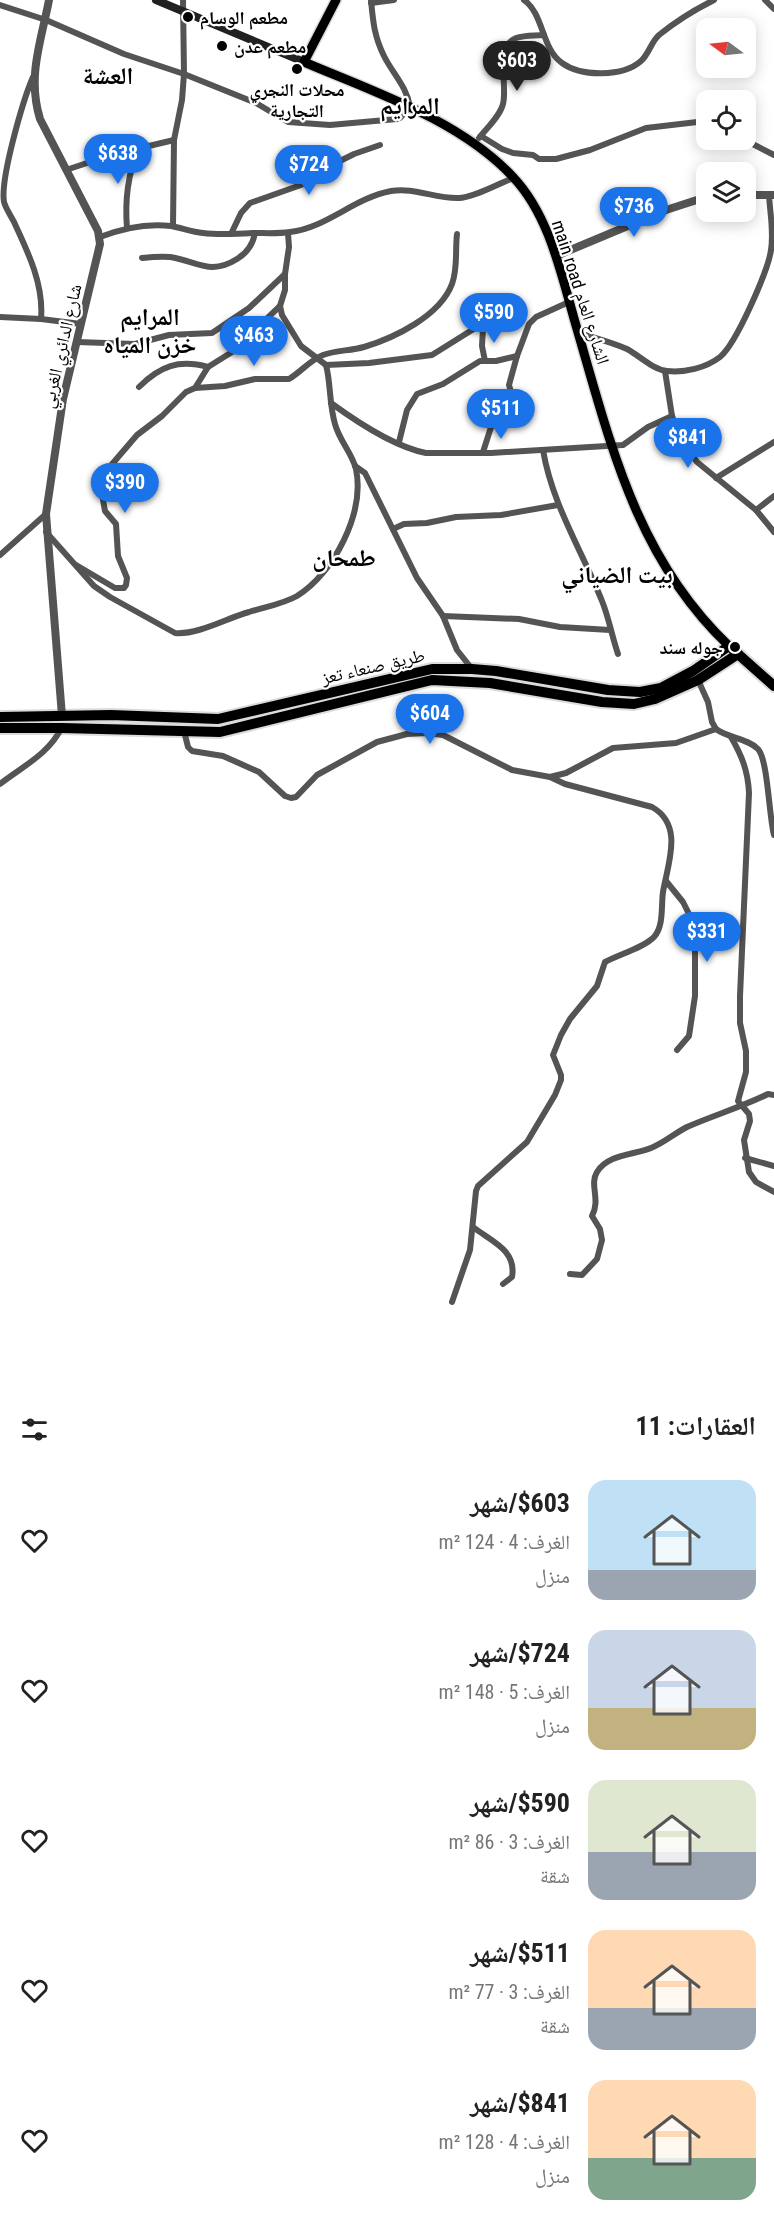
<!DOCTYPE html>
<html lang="ar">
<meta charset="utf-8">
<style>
:root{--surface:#fff;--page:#f2f2f2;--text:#222;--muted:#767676;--accent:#1a73e8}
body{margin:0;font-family:"Roboto Condensed","Noto Naskh Arabic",sans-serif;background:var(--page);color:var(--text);direction:rtl;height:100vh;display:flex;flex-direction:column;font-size:22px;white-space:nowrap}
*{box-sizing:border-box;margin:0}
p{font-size:20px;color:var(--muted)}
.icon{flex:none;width:33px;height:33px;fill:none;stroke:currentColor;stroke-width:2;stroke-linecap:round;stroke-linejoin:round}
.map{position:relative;height:1393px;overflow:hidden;direction:ltr}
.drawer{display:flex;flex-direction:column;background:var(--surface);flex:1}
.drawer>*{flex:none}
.needle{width:39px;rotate:285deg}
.buttons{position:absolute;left:696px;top:18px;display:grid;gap:12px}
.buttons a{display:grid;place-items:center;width:60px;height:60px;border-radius:12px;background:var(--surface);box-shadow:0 3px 15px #0003;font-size:30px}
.price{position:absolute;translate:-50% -51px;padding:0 14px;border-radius:21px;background:var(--accent);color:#fff;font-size:20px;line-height:39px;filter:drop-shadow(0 2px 3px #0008)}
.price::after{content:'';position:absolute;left:50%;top:36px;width:18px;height:14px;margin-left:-9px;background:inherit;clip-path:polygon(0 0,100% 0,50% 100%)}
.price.active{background:#222;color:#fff}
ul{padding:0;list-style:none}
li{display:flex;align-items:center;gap:18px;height:150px;padding:0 18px}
li span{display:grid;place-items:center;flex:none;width:168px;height:120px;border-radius:18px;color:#555}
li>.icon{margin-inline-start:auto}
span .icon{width:72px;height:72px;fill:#fffc;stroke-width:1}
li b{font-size:26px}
h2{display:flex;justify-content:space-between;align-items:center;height:72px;padding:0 18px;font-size:26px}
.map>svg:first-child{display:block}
</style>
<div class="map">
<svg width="774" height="1393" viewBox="0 0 774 1393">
<rect width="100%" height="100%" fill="#fff"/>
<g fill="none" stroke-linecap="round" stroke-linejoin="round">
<g stroke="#dbdbdb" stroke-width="12">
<path id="primary" d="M336,0L304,62C374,92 460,120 513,177C549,215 561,273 575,322C610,441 635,557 729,646"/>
</g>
<g stroke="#dbdbdb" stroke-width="14">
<g id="trunk">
<polyline points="0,717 111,715 218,719 432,669 472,669 496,671 608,690 640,692 661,688 693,671 729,646 774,686"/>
<polyline points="0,728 62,728 220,732 432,680 490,683 602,702 634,704 655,699 698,680 738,654"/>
</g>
</g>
<g stroke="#545454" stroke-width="6">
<path d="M524,0C544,14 541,48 562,63C581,77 623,77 641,61C649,54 651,42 659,35C675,22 696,9 714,0"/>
<polyline points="765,0 774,9"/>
<polyline points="371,3 394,0"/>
<path d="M0,5L46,20L124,54L184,74L256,103L288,122L330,125L397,119L400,118L410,107C407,87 393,74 384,56C374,36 373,21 371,0"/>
<path d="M33,77C23,100 0,179 4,202C6,209 11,216 14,222C28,252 44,285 41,319"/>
<polyline points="481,136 502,149 513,153 533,155 539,159 556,159 590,150 646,128 706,121"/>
<path d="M479,138C487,128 500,116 503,104C508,85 494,47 516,38C525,35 535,36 544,35"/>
<polyline points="745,140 774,155"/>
<polyline points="66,170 111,155 174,140"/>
<polyline points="173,226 174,140 182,100 184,74 183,0"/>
<path d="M127,228C125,204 127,170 140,150"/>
<polyline points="231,234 241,213 250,203 315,180 340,161 354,154 380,145"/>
<path d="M100,237C123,228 146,223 171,226C182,228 192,232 203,233C219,235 236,234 253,233C265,233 278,234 290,232C326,228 354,198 391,191C414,187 436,199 459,198C473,198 499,183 514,178"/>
<path d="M142,258C151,257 161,256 170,257C197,261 210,276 237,259C247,253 253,244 255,233"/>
<polyline points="0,317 41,319 81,324"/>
<path d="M579,333C595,338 611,342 627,349C640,356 652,369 667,371C684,373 706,368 720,357C736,344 768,271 771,250C774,232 770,213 769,195"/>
<polyline points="77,342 135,344 169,335 212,333 249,308 285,274 289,247 288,233"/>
<polyline points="326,365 369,363 432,355 480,325 483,328 482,346 485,361 496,361 517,356"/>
<polyline points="665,371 672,416 680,437 697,462 756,510 774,532"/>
<path d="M139,387C160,366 179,359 208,367"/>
<polyline points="195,388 208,367 232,352 280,306"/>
<path d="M331,403C357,422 395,447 426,453H491L623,445L648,427L672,416"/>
<polyline points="399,442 407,410 417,394 443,384 480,361 485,361"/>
<path d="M543,450C552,504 582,551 602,601C609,618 612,637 618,654"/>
<polyline points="483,452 493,421 513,399 509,385 517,356 529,324 536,317 569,302"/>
<polyline points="355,466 365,473 417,578 443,616 457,650 472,669"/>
<polyline points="716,478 774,442"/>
<polyline points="756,510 774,496"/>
<polyline points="393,529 404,524 427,523 456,517 501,515 558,505"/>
<path d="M46,532L94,586L110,597L175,633C198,635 227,618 249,612C265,607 283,604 297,596C334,573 365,513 356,469C352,453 339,440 335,424C329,404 331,384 326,365L301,346L282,315L280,306L285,290V274"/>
<polyline points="0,555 46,514"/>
<path d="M76,565L115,588H124L126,585L127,578L118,556L116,524L105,511L101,489L103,476L107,470L137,435L162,416L186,392L195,388L225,386L255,379H289C301,372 310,360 323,355C336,350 350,351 364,347C394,338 440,316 452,284C458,268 455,250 457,234"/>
<polyline points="443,616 519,619 560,627 610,630"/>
<path d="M698,680L708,702L712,722L716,729C728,738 747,738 758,749C768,760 769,817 774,835"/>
<polyline points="184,731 188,747 192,751 223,756 259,772 285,796 291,798 296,797 317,775 377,742 407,734 427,733 443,735 512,770 550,777 566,773 613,748 676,743 716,729"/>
<path d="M731,737C742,756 748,771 749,793L740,996V1023L746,1051V1072L738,1101L749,1114L750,1121L744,1140L749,1172L756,1182L774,1192"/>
<path d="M0,784C23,766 49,754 62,727"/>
<polyline points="666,881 683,902 692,920 695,936 695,996 689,1036 677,1050"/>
<polyline points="745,1158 774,1166"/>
<path d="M473,1227C491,1241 517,1250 512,1277L503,1284"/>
<path d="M570,1274L582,1275L597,1259L602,1240L600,1229L592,1216C601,1199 589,1185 597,1172C608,1154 634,1155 651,1148C664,1143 675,1133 687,1127C714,1115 742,1107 768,1094L774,1095"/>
<path d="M452,1302L470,1250L476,1191L478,1186L527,1142L555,1095L561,1080V1075L553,1055L561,1035L570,1019L597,986L605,962C618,955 645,947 654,937C664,926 661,906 663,892C668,863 684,825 652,807L565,784L550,777"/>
</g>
<g stroke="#545454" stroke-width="8">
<path d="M49,0C41,42 27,76 40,119L98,231L100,244L63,399L46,514L62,716"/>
<polyline points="746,195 774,195"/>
<polyline points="556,256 666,210 706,197"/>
</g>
<polyline stroke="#212121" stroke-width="8" points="156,0 304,62"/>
<use href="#primary" stroke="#000" stroke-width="9"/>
<use href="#trunk" stroke="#000" stroke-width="10"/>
</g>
<g fill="#000" stroke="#fff" stroke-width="2">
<circle cx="188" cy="17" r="6"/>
<circle cx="222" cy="46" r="6"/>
<circle cx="297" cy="69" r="6"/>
<circle cx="735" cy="647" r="6"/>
</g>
<g text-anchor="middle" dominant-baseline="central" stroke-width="4.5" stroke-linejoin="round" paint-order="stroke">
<g font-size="18" font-weight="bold" fill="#000" stroke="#fff" text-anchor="start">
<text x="200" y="17">مطعم الوسام</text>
<text x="234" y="46">مطعم عدن</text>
<text x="297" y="89" text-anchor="middle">محلات النجري<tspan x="297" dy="21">التجارية</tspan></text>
<text x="723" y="647" text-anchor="end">جوله سند</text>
</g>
<g font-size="18" fill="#000" stroke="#fff">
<text transform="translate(581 292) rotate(72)">main road الشارع العام</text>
<text transform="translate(61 346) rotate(-77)">شارع الدائري الغربي</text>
<text transform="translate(373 666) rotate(-13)">طريق صنعاء تعز</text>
</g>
<g font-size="24" font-weight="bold" fill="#000" stroke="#fff">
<text x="108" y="76">العشة</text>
<text x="410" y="106">المرايم</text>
<text x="150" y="317">المرايم<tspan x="150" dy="28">خزن المياه</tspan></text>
<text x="344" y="558">طمحان</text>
<text x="617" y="575">بيت الضياني</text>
</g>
</g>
</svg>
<div class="buttons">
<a><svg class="needle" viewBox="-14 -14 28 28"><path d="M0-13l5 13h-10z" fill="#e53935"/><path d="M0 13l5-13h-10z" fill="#767676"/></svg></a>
<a><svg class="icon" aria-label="locate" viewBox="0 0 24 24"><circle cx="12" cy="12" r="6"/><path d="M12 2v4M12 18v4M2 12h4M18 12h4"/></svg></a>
<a><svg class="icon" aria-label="layers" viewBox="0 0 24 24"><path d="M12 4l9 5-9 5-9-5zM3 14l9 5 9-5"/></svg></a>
</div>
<b class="price active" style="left:517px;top:92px">$603</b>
<b class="price" style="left:118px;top:185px">$638</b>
<b class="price" style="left:309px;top:196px">$724</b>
<b class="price" style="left:634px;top:238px">$736</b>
<b class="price" style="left:494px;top:344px">$590</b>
<b class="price" style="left:254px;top:367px">$463</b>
<b class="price" style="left:501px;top:440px">$511</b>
<b class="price" style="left:688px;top:469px">$841</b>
<b class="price" style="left:125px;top:514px">$390</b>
<b class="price" style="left:430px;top:745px">$604</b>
<b class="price" style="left:707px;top:963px">$331</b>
</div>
<section class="drawer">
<h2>العقارات: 11<svg class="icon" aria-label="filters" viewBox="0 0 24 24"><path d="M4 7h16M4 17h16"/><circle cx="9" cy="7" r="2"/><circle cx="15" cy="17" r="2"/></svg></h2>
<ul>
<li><span style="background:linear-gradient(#bfe0f5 75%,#9aa5b1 0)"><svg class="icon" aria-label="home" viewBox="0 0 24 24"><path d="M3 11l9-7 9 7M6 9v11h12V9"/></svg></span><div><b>$603/شهر</b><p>الغرف: 4 · 124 m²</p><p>منزل</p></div><svg class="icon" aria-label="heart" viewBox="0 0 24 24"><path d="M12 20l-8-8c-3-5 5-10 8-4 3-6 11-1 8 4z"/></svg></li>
<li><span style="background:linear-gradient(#c9d6e8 65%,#c2b280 0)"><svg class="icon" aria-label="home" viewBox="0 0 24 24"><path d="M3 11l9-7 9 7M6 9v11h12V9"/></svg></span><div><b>$724/شهر</b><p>الغرف: 5 · 148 m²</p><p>منزل</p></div><svg class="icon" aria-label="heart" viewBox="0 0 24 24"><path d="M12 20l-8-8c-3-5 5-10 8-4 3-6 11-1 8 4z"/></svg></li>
<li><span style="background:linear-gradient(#dfe7d0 60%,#9aa5b1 0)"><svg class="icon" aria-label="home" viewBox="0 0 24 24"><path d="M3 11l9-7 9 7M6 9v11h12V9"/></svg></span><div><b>$590/شهر</b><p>الغرف: 3 · 86 m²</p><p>شقة</p></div><svg class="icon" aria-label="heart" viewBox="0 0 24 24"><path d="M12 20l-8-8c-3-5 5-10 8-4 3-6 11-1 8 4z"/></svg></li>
<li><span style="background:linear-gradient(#ffd9b3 65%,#9aa5b1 0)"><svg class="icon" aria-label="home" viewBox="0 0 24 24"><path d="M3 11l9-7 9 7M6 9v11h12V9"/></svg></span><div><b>$511/شهر</b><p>الغرف: 3 · 77 m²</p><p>شقة</p></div><svg class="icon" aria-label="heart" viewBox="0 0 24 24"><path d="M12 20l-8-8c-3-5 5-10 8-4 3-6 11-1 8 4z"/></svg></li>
<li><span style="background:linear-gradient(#ffd9b3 65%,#7fa58c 0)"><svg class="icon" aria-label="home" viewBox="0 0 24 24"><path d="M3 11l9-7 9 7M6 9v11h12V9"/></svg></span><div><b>$841/شهر</b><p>الغرف: 4 · 128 m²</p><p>منزل</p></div><svg class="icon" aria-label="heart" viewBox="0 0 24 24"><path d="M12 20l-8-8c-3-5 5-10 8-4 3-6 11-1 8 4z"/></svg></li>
</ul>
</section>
